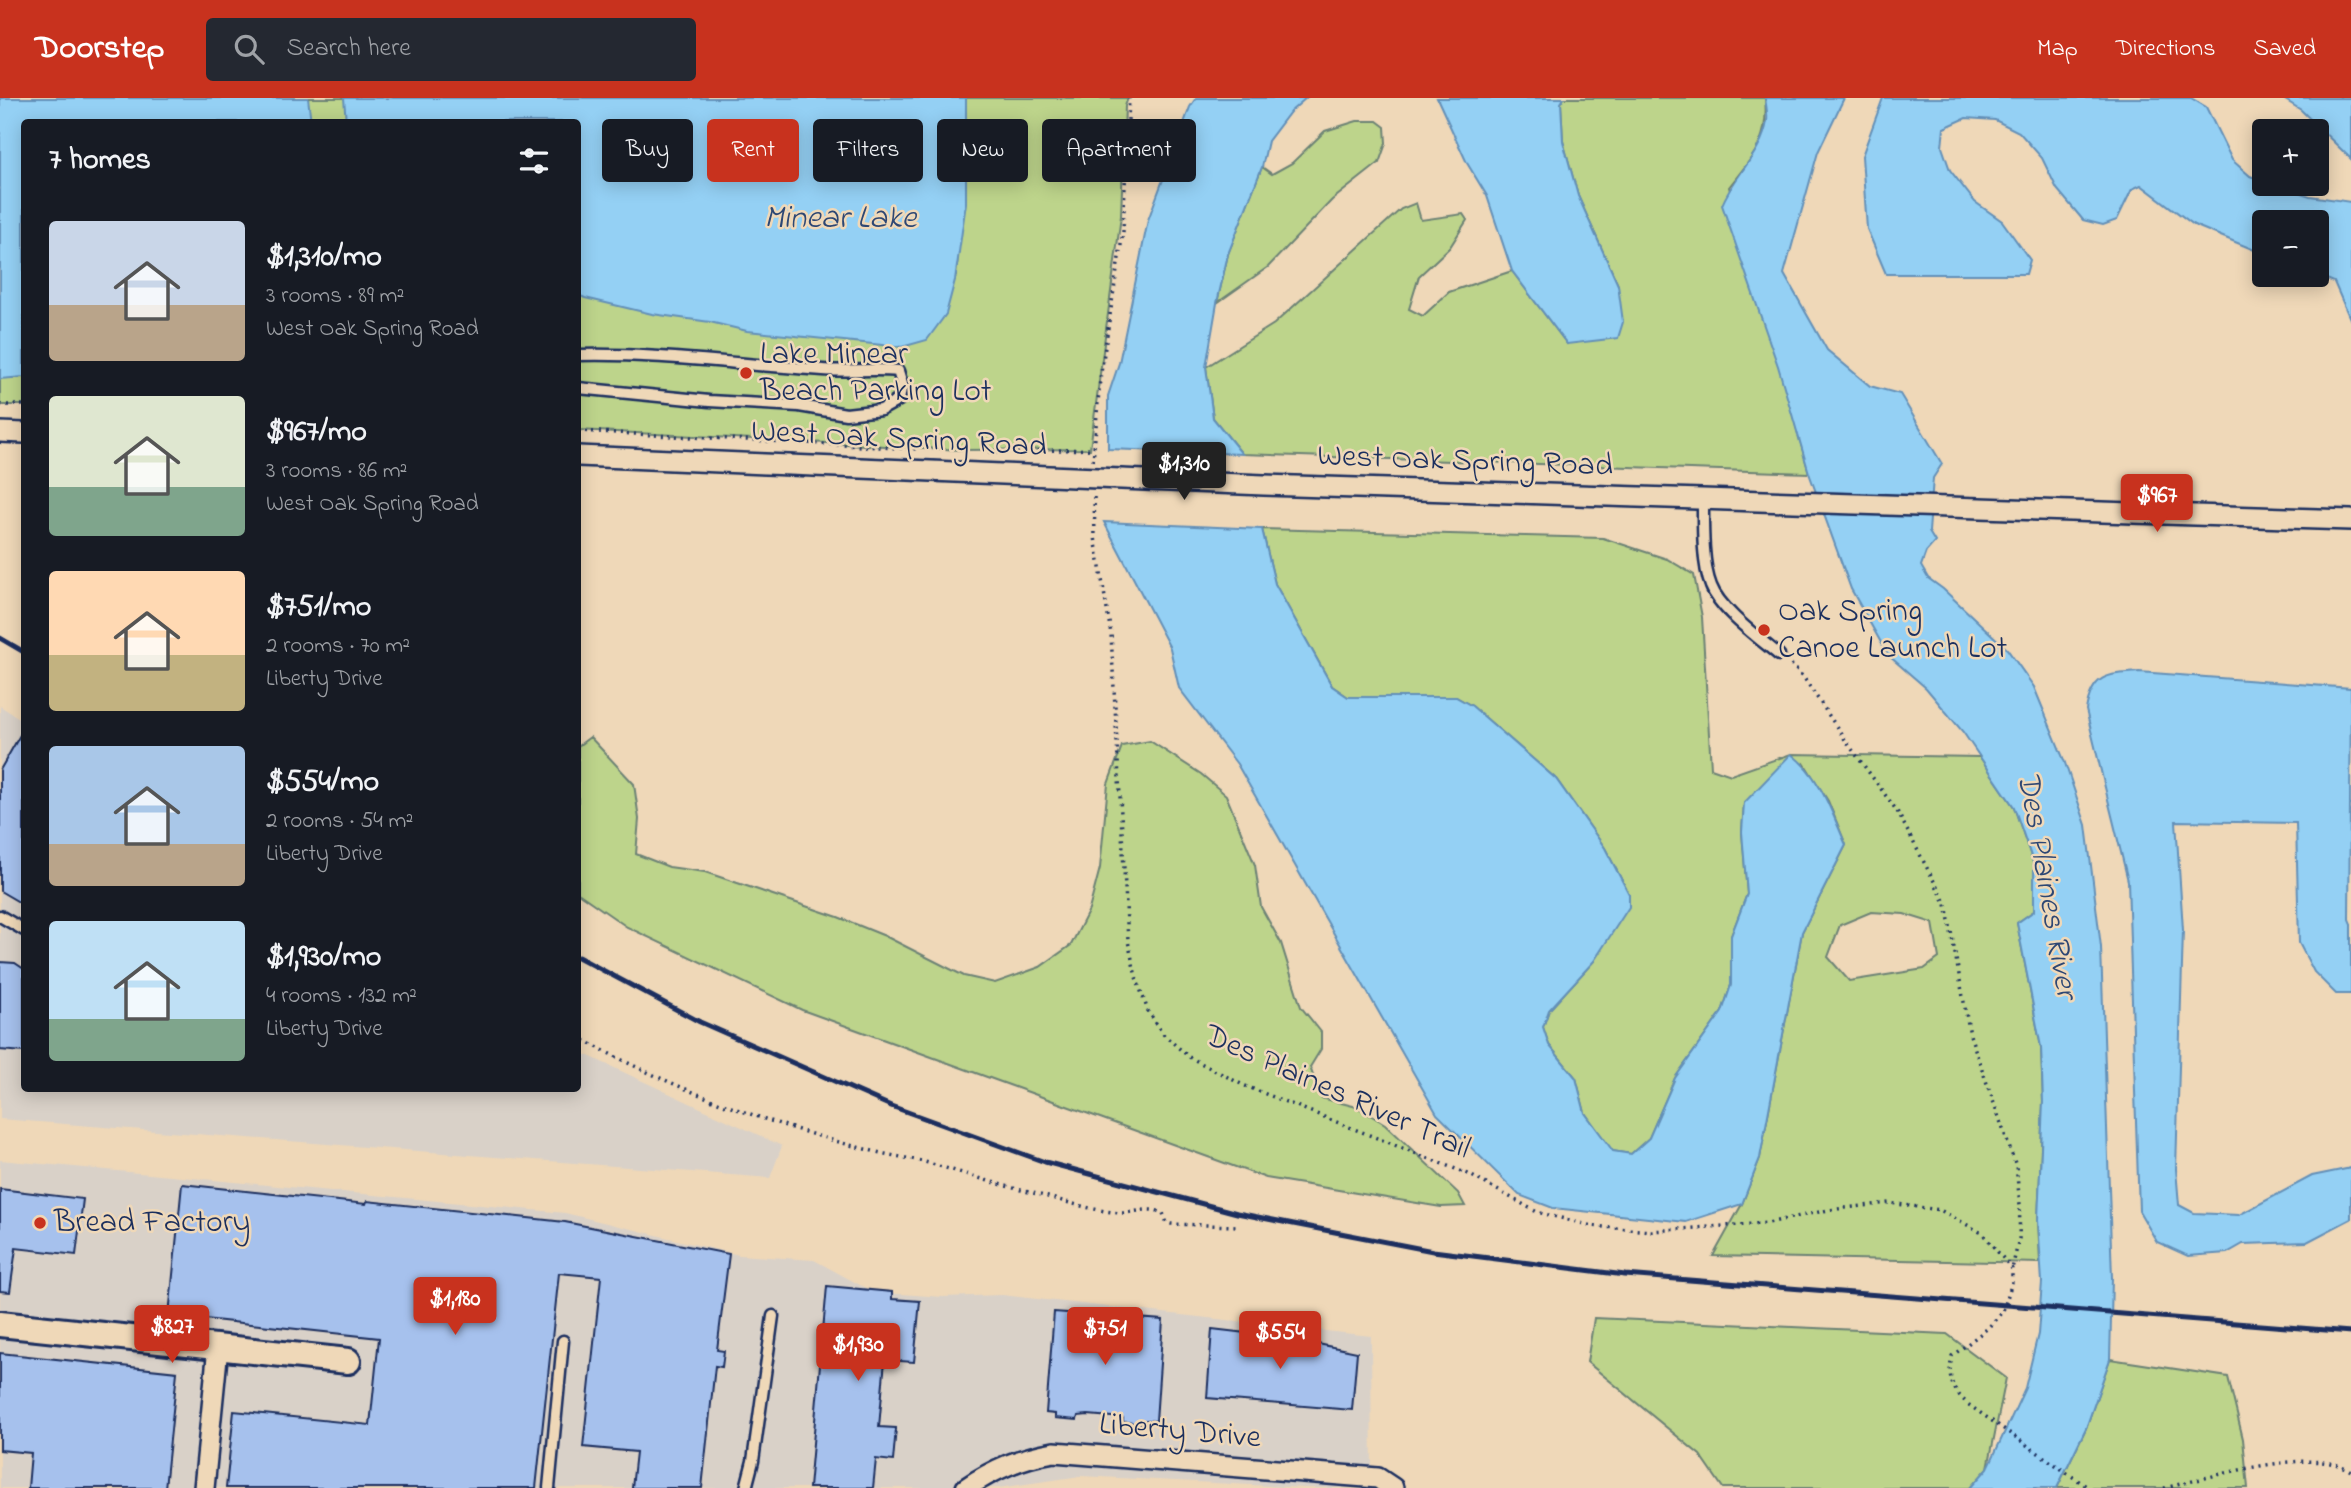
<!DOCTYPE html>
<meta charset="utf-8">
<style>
:root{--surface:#171b24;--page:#242831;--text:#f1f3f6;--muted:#9ea1a6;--accent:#c8321e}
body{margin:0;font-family:"Indie Flower",sans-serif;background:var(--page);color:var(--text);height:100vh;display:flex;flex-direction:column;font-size:26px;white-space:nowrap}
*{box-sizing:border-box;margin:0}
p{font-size:23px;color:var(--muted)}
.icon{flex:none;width:38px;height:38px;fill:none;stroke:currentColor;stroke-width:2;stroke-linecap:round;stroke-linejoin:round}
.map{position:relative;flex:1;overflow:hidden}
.drawer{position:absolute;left:21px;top:21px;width:560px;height:973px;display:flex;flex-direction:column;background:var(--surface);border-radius:7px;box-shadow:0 4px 18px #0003}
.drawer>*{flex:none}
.top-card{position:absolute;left:602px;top:21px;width:665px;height:63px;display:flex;gap:14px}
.tools{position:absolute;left:2252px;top:21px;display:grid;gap:14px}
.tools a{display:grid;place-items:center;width:77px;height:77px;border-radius:7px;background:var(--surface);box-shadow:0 4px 18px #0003;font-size:35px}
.price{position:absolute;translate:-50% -60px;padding:0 16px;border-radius:7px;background:var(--accent);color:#fff;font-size:23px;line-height:46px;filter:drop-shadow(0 2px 4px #0008)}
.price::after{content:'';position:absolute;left:50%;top:42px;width:21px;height:16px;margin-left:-10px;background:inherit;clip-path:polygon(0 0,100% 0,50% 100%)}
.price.current{background:#222;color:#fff}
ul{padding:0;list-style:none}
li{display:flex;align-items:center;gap:21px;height:175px;padding:0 28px}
li span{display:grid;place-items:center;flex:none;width:196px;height:140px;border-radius:7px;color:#555}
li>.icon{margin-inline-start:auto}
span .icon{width:84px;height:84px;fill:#fffc;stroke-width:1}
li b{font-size:30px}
h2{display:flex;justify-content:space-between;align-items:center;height:84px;padding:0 28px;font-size:30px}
.chip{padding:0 24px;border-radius:7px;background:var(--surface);box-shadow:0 4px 18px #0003;font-size:24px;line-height:63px}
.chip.current{background:var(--accent);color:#fff}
header{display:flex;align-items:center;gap:42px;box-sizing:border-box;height:98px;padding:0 35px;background:var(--accent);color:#fff}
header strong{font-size:33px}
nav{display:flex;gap:38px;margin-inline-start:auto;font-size:24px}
.search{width:490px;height:63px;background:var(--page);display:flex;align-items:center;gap:18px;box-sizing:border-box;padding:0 24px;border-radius:7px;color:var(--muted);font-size:26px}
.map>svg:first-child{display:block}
</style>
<header>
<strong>Doorstep</strong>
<div class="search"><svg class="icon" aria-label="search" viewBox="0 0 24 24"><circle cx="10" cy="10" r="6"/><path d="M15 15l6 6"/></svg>Search here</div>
<nav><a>Map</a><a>Directions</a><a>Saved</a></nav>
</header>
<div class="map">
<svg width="2351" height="1390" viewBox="0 0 2351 1390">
<rect width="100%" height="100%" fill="#efd8b8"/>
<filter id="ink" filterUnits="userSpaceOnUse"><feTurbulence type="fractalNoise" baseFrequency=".0143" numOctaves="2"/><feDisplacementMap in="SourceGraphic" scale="14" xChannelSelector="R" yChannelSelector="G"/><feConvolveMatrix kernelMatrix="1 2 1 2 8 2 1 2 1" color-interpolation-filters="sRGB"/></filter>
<g filter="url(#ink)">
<g fill="#d9d1c8">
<polygon points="0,608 24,623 24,990 578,990 578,953 782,1048 770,1080 0,1021"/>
<polygon points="0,1062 565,1115 739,1157 814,1162 873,1194 943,1199 1002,1197 1371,1238 1372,1390 1306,1390 1081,1378 998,1390 0,1390"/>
</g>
<g fill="#bdd48b" stroke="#6c8274" stroke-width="2" fill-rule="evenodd">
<polygon points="299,0 347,0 350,24 303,24"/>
<polygon points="966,0 1128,0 1125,8 1121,118 1090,351 963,352 578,332 578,196 943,216 956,177 966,81"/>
<path d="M1564,0H1765C1769,43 1754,57 1729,89L1809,375L1242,356L1213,320L1206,269L1274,226L1401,111L1416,105L1421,122L1463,116L1467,122L1450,149L1419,178L1409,211L1423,218L1449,194L1512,173L1567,246L1618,187L1578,98L1563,43L1561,5Z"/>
<polygon points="1357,23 1377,23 1385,29 1386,45 1379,65 1332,102 1268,169 1217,205 1228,156 1262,69 1272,76 1292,65 1325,33"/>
<polygon points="24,277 24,307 0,307 0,279"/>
<path d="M1262,431L1603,440L1667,461L1694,477L1702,519L1711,670L1731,677L1791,656L1980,659L2014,709L2034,767V813L2017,825L2041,949L2043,1004L2038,1122L2040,1165L1713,1158L1742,1106L1760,1060L1802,834L1846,747L1828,703L1804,665L1744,705L1742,734L1747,796L1731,838V887L1722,914L1675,980L1649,1040L1631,1056L1612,1053L1585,1015L1576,980L1549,947L1543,929L1549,912L1594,863L1629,796L1605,750L1556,681L1472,608L1456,599H1348L1332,588L1275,486ZM1871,814L1904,816L1933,825L1939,860L1924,871L1849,883L1828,859L1840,827Z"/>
<polygon points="590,639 634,686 639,721 636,756 669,769 705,774 838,819 885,838 964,878 995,885 1040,869 1071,847 1089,812 1100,770 1108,686 1122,648 1150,643 1201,676 1226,697 1255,767 1261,809 1281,845 1301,909 1321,934 1321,951 1310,969 1321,1000 1357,1009 1385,1026 1458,1095 1465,1108 1441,1109 1266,1080 802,912 627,829 578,795 578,648"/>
<polygon points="1594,1220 1947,1236 2006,1280 1988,1370 1970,1390 1723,1390 1700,1357 1587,1264"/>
<polygon points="2110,1261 2228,1279 2243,1341 2248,1390 2057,1390 2086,1330"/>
</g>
<g fill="#94d0f4" stroke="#6490b8" stroke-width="2">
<polygon points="0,0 308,0 311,24 24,24 24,279 0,281"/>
<polygon points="344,0 966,0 966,105 955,182 946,216 927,242 902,249 747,233 710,224 652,216 585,200 578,197 578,24 346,24"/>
<polygon points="1196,0 1306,0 1290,14 1268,43 1262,69 1228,156 1217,205 1206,269 1213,320 1242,356 1108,351 1108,298 1119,265 1148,122 1190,9"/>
<polygon points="1437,0 1564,0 1561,5 1563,43 1578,98 1618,187 1623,224 1618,240 1567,246 1512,173 1487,98 1467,65"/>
<path d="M1765,0H1844L1818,54L1784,176L1827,252L1870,288L1900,296L1942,366L1933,380L1929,434L1935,444L1926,454L1921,468L1928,480L1943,491L2007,551L2034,589L2064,662L2086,727L2101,849L2112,1180L2110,1261L2086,1330L2057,1390H1970L1988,1370L2025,1290L2038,1236L2042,1184L2038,1122L2043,1004L2041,949L2017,825L2034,813V767L2014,709L1963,634L1926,590L1888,557L1851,491L1809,375L1778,268L1722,107C1734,77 1762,56 1767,23C1768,16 1766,7 1765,0Z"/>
<polygon points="1883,0 2191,0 2206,9 2232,62 2250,78 2264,83 2264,86 2274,86 2310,98 2351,104 2351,223 2334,184 2317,177 2317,124 2264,124 2264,156 2194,127 2141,87 2132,91 2117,122 2103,127 2083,122 2057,91 2042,60 2019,34 1995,22 1966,20 1944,30 1942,49 1950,72 1975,104 2002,123 2030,162 2026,176 1886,176 1867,131 1862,58"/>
<polygon points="2282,0 2351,0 2351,61 2301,12"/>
<path d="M1104,424L1262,431L1275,486L1332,588L1348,599H1456L1472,608L1556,681L1605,750L1629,796V809L1594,863L1549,912L1543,929L1549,947L1576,980L1585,1015L1613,1053L1631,1056L1649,1040L1675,980L1722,914L1731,887V838L1747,796L1742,734L1744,705L1791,656C1820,677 1832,715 1846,747L1802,834L1760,1060L1742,1106L1686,1124L1553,1110L1519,1097L1437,1016L1237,666L1179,590L1170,550Z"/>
<path d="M2139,574L2351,590L2349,821L2351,826V896H2336L2314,874L2299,845L2296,725L2176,723L2183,832L2176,1071L2179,1107L2194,1115L2239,1117L2312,1078L2351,1070V1121L2307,1144L2243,1146L2227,1155L2188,1158L2157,1144L2139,1113L2128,783L2086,612C2092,576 2108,576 2139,574Z"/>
</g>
<g fill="#a6c1ed" stroke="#1b2f5e" stroke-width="2">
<polygon points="24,630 24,807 0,793 0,672"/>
<polygon points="0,864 15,865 24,871 24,954 0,952"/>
<polygon points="182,1086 366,1106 367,1103 565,1124 729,1156 717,1252 724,1253 722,1269 715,1268 702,1390 632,1390 636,1354 583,1349 601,1179 559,1175 536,1390 226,1390 234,1313 370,1327 379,1240 169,1217"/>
<polygon points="0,1091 83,1101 76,1157 16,1150 10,1194 0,1193"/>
<polygon points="827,1188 892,1194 892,1201 920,1203 914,1264 885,1262 879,1329 896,1330 893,1363 876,1361 873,1390 809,1390"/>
<polygon points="1054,1214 1163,1222 1156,1323 1146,1322 1146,1326 1123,1324 1123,1320 1088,1317 1078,1318 1077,1322 1055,1320 1055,1316 1046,1315"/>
<polygon points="1212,1231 1289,1240 1357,1254 1352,1312 1207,1300"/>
<polygon points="0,1255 177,1274 165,1390 28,1390 31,1355 0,1352"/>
</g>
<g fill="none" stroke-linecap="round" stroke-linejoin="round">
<g stroke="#1b2f5e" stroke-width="15">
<g id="service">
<path d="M578,257C660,255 741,267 823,272C848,274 873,270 898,273L902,286L899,302L881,312L846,316L799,308L709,303L578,290"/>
<path d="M1703,401C1703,425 1702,466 1711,488C1720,512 1759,540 1779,557"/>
<polyline points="0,818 24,832"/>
<polyline points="549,1390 563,1243"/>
<polyline points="746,1390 753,1363 773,1218"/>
</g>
</g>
<g stroke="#1b2f5e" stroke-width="24">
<g id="minor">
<polyline points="0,334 24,335"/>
<polyline points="578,358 1264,387 2351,422"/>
<polyline points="204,1390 218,1249"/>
<path d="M966,1390C994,1371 1020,1360 1054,1354L1378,1380L1393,1390"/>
</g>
</g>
<g stroke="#1b2f5e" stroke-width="30">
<polyline id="tertiary" points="0,1226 348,1263"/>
</g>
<g stroke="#1b2f5e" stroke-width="3.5" stroke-dasharray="2 5" stroke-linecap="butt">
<polyline points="0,307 24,307"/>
<polyline points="578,333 918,351"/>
<polyline points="989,354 1093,351"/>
<polyline points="1093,363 1100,281 1123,134 1129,0"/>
<path d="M1094,399L1095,439L1111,536L1128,843L1136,879L1148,913L1164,937L1189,959L1243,987L1468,1076L1537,1114L1592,1128L1651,1133L1768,1125L1828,1112L1889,1105L1940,1112L1982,1135L2012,1171V1184L2003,1213L1988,1230L1952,1258C1947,1280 1952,1292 1969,1307L2089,1390"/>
<polyline points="1791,566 1804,580 1846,643 1897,713 1946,806 1970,937 2016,1068 2020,1107 2019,1141 2012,1171"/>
<path d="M578,939C669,989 767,1026 869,1052C886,1057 903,1059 921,1063C958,1073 995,1086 1033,1095C1060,1102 1094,1113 1121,1115C1136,1115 1148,1108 1163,1115L1167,1125L1171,1126L1239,1128"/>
<path d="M2164,1390C2209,1380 2313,1347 2351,1373"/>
</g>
<use href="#service" stroke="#efd8b8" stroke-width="10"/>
<use href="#minor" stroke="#efd8b8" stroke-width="19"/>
<use href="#tertiary" stroke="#efd8b8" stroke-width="24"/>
<g stroke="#1b2f5e" stroke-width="5">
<polyline points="0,540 24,554"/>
<polyline points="578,859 700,924 891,1008 1045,1064 1237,1115 1433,1153 1625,1177 2351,1234"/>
</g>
</g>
</g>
<g fill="#c8321e" stroke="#efd8b8" stroke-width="2.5">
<circle cx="746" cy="275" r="7"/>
<circle cx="1764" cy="532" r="7"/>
<circle cx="40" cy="1125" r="7"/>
</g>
<g text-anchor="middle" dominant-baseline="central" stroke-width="5" stroke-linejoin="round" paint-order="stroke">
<g font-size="32" fill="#1b2f5e" stroke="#efd8b8" text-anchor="start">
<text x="760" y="257">Lake Minear<tspan x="760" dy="37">Beach Parking Lot</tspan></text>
<text x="1778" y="514">Oak Spring<tspan x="1778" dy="37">Canoe Launch Lot</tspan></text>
<text x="54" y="1125">Bread Factory</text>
</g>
<g font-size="32" fill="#1b2f5e" stroke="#efd8b8">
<text transform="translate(899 342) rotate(3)">West Oak Spring Road</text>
<text transform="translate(1465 364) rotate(2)">West Oak Spring Road</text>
<text transform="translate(1337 995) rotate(24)">Des Plaines River Trail</text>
<text transform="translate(1180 1334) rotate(5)">Liberty Drive</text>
</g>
<g font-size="33" font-style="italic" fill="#2d4774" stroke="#efd8b8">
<text x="840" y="121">Minear Lake</text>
<text transform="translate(2046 787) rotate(80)">Des Plaines River</text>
</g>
</g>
</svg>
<div class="tools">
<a>+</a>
<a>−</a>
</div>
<b class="price current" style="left:1184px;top:404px">$1,310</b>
<b class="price" style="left:2157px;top:436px">$967</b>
<b class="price" style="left:455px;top:1239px">$1,180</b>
<b class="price" style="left:172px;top:1267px">$827</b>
<b class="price" style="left:1105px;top:1269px">$751</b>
<b class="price" style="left:1280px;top:1273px">$554</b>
<b class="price" style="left:858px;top:1285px">$1,930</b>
<div class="top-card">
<a class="chip">Buy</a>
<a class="chip current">Rent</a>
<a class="chip">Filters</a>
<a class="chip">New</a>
<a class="chip">Apartment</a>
</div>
<section class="drawer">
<h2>7 homes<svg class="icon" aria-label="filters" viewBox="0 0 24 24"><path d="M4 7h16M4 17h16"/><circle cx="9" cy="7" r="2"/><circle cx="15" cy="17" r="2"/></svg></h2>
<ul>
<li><span style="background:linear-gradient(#c9d6e8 60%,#b9a48a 0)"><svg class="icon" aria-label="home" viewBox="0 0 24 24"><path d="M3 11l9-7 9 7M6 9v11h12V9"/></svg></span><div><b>$1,310/mo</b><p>3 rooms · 89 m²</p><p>West Oak Spring Road</p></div></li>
<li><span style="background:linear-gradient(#dfe7d0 65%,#7fa58c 0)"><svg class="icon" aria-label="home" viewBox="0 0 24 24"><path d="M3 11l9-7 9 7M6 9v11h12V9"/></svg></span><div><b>$967/mo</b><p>3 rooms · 86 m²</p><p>West Oak Spring Road</p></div></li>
<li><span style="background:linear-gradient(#ffd9b3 60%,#c2b280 0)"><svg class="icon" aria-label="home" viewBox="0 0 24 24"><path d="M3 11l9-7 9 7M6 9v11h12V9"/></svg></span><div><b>$751/mo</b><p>2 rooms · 70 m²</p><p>Liberty Drive</p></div></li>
<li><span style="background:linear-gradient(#a9c7e8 70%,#b9a48a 0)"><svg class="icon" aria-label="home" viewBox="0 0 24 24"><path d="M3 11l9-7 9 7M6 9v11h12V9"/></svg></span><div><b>$554/mo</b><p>2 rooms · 54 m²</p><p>Liberty Drive</p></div></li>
<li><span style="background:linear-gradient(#bfe0f5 70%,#7fa58c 0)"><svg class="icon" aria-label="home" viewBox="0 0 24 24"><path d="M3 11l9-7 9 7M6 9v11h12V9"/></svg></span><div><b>$1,930/mo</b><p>4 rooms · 132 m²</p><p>Liberty Drive</p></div></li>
</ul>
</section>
</div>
